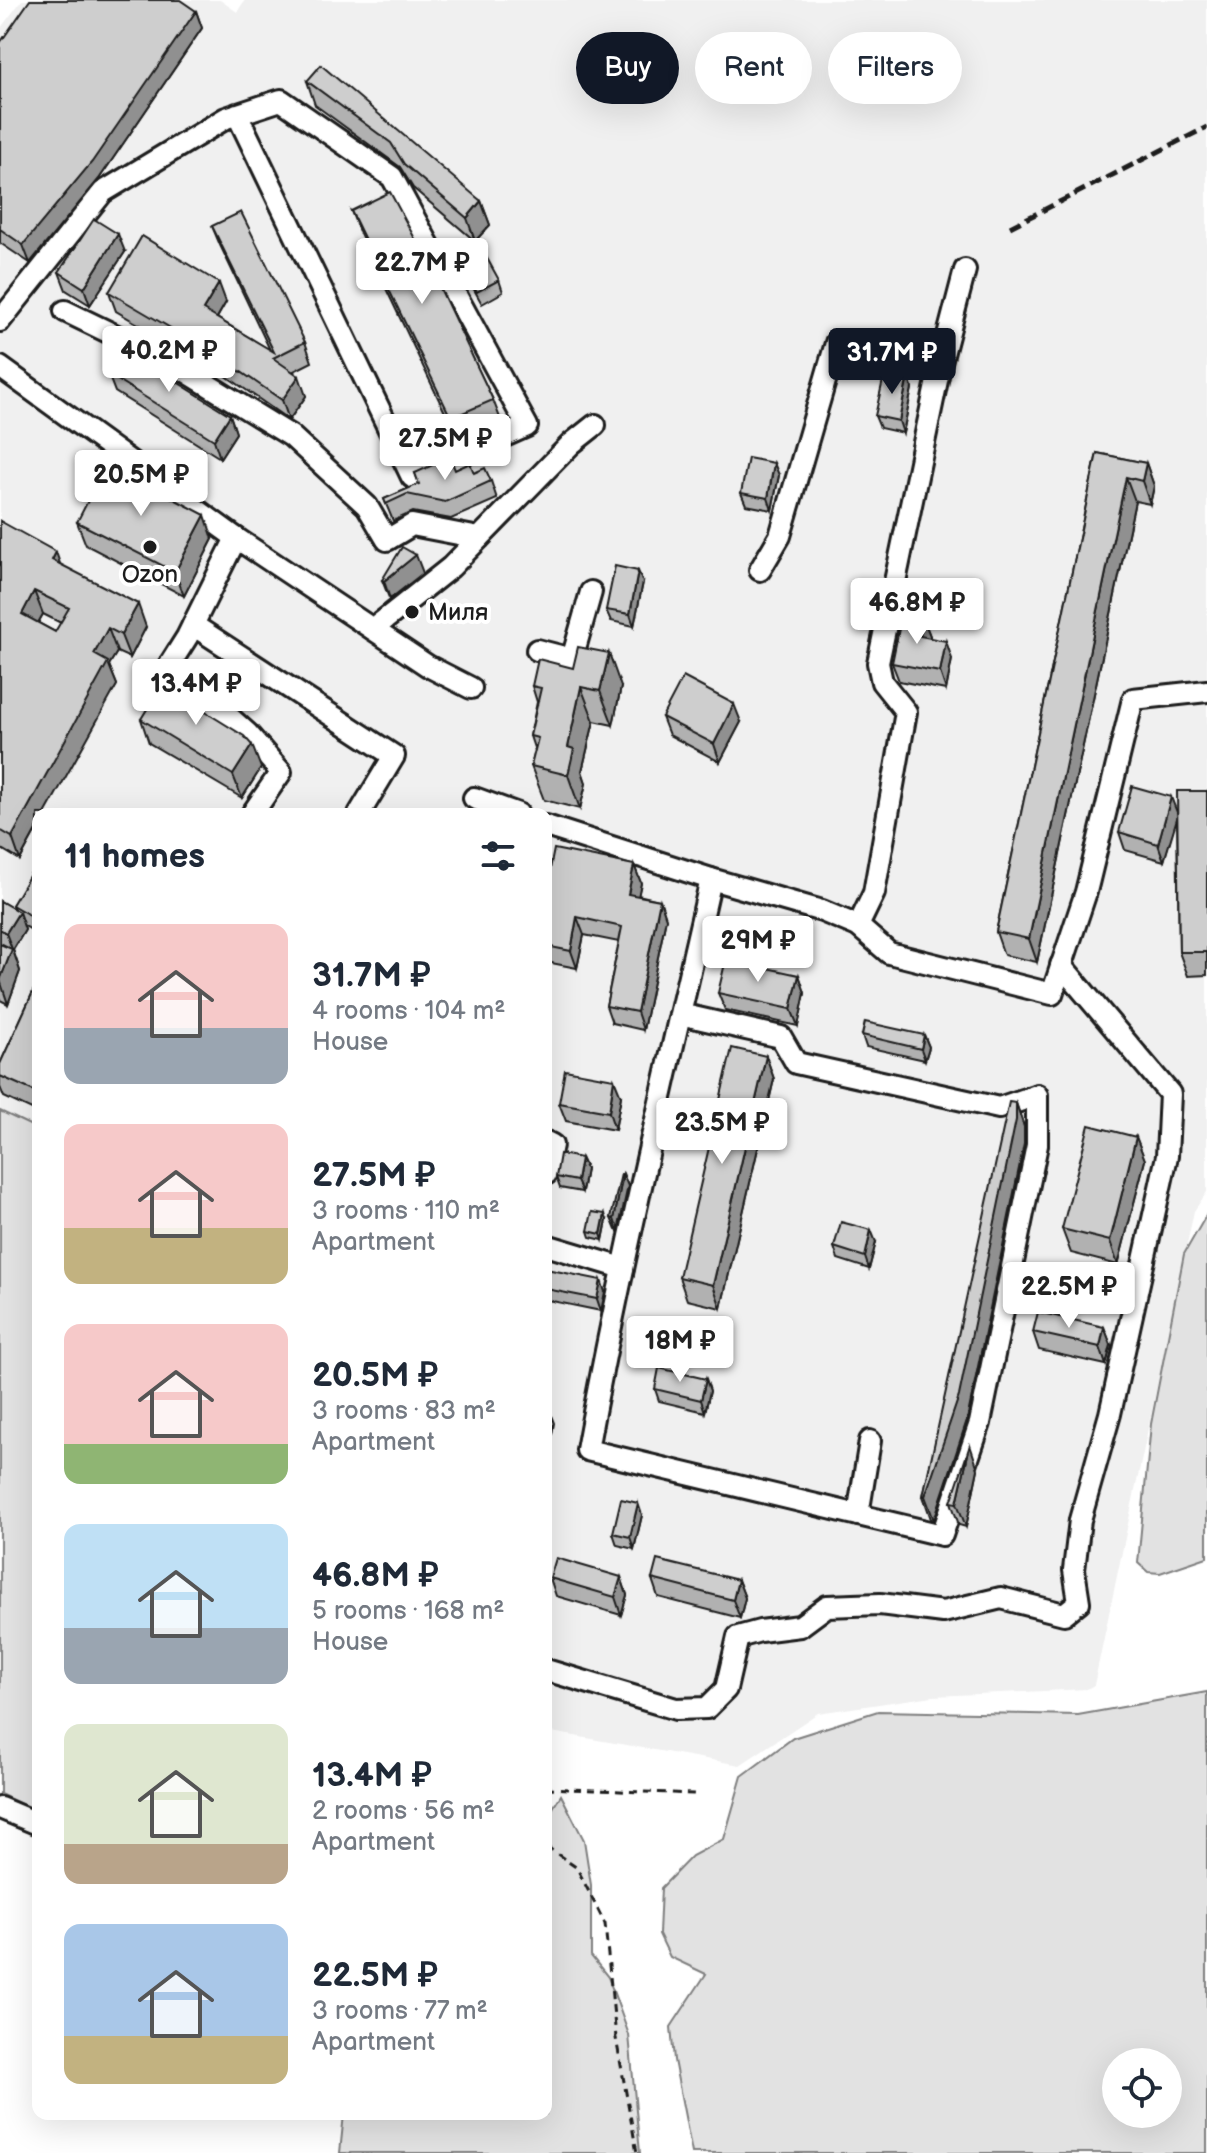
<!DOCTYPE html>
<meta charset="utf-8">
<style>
:root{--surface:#fff;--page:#f2f2f3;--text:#1f2937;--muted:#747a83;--accent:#111827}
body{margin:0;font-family:"Balsamiq Sans",sans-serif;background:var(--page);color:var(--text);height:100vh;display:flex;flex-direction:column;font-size:30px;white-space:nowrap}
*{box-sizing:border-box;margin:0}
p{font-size:26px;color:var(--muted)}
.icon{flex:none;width:44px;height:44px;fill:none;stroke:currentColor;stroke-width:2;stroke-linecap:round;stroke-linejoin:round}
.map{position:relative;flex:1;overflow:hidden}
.sheet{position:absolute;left:32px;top:808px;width:520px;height:1312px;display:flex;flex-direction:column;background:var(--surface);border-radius:16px;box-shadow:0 8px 32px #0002}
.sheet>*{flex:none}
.top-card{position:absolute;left:576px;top:32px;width:510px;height:72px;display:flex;gap:16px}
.buttons{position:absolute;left:1102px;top:2048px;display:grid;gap:16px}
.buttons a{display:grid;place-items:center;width:80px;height:80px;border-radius:50%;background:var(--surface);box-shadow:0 8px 32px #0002;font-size:40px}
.price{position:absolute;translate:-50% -68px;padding:0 18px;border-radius:8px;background:#fff;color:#222;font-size:26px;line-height:52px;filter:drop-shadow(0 2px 4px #0008)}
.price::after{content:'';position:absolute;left:50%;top:48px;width:24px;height:18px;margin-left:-12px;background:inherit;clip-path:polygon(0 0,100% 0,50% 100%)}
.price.active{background:var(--accent);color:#fff}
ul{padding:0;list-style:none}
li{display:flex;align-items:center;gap:24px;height:200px;padding:0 32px}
li span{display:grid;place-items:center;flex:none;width:224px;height:160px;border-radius:16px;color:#555}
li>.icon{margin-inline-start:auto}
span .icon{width:96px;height:96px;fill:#fffc;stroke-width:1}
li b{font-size:34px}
h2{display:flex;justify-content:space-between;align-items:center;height:96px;padding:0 32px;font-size:34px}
.tag{padding:0 28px;border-radius:36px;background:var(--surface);box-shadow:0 8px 32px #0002;font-size:28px;line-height:72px}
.tag.active{background:var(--accent);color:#fff}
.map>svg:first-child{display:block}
</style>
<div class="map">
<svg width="1207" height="2153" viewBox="0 0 1207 2153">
<rect width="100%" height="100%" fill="#fff"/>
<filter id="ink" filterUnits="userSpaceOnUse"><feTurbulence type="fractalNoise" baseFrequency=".0125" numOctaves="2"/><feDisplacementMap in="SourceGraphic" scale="16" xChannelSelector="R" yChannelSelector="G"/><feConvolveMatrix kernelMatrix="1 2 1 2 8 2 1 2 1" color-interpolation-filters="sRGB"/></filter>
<g filter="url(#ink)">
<polygon fill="#f0f0f0" points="22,0 220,0 237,12 245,0 1207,0 1207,1192 1194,1211 1094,1685 1087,1689 933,1696 818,1713 740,1765 546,1731 546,814 38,814 38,1129 0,1111 0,29"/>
<g fill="#e2e2e2" stroke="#7f7f7f" stroke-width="2" fill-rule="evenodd">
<polygon points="0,1111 38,1129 38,1812 0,1794"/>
<polygon points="1207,1214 1207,1557 1160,1573 1148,1572 1138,1563 1151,1424 1184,1254"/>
<path d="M1207,1692V2153H692L674,2060L671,2027L706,1974L670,1957L659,1934L661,1888L692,1856L724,1839L742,1776L793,1738L878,1711L1078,1715ZM1168,2062V2114H1116V2062Z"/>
<polygon points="561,1795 584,1840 591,1885 591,1956 608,1977 629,2035 640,2153 340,2153 344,2114 546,2114 546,1819"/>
</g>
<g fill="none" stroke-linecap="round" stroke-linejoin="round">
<g stroke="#1c1c1c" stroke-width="26">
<g id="minor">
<polyline points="65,311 174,364 291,436 367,506 387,540 412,525 479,538"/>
<polyline points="0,321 103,192 226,118 281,100 392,177 527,426 412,477 237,114"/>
<polyline points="0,367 236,538 428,666 471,688"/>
<polyline points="236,538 187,637 170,664 248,734 281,772 252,814"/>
<polyline points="760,570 780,536 836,343"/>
<polyline points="193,625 394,756 359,814"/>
<polyline points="373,629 451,567 571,444 595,425"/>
<polyline points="537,650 572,659 591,592"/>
<polyline points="474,798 518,814"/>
<polyline points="546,826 711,879 822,911 858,926 889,953 1052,994 1086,892 1133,699 1207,691"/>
<polyline points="858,926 874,893 906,712 882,682 878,663 940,366 965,270"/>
<path d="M680,1014L781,1037L796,1063L999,1108L1037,1095V1145L980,1423L942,1535L587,1450C622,1258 668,1069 711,879"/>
<polyline points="546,1142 552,1145 546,1174"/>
<polyline points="546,1245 623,1268"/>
<polyline points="858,1515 870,1441"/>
<polyline points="546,1670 676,1709 707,1708 726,1689 738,1637 760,1631 800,1626 827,1606 880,1604 943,1612 1001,1598 1064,1614 1079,1602 1074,1570 1080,1520 1110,1414 1167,1156 1170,1094 1061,965"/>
<polyline points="0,1808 38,1824"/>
</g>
</g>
<g stroke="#1c1c1c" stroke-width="3" stroke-dasharray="8 6" stroke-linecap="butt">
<polyline points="546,1788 695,1794"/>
<polyline points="546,1846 577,1868 605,1924 616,2038 637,2153"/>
</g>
<use href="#minor" stroke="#fff" stroke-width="20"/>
<polyline stroke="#1c1c1c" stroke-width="5" stroke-dasharray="12 6" stroke-linecap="butt" points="1010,227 1207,127"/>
</g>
<g fill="#b1b1b1" stroke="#1c1c1c" stroke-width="2" fill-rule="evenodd">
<polygon points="196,11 202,28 99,179 30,263 0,243 0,43"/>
<polygon points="307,81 481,201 490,225 475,241 413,188 400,167 315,105"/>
<polygon points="351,211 429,268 493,400 502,423 459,442 360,234"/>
<polygon points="212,226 305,342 312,362 292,372 306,396 289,420 222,373 116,311 109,292 226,302 217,318 270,350 220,245"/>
<polygon points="125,252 90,305 66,290 59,272"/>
<polygon points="461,263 499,280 503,292 482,304 466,275"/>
<polygon points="108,374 230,415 236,433 220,458 115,392"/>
<polygon points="908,376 912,388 903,433 880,428 875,416"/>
<polygon points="1097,453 1146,463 1154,486 1150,504 1135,501 1037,962 1004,955 996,932"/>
<polygon points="455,470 491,481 497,499 451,519 413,512 393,521 384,499 419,484 415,473"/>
<polygon points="779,475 772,510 746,505 741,493"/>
<path d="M0,521L146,627L130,658L117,652L109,665L117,685L38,814V827L20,860L0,848ZM43,614L61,623L55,632L38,623Z"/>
<polygon points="77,522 213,539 184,596 86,545"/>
<polygon points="423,573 390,599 389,598 382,580"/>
<polygon points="643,582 634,626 611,621 606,610"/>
<polygon points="923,618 930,636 929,638 952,659 946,690 899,681 892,663"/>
<polygon points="532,686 621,687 613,725 594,721 582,771 586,783 580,809 544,800 531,766 535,751 530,736 537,702"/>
<polygon points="193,702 192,703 261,768 242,798 149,743 141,719"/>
<polygon points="662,717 741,722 720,762 669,735"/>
<polygon points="1207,791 1207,975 1188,976 1179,952 1177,815 1164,861 1125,850 1119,832 1177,814"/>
<polygon points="634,865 641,883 638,895 660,900 666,918 643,1030 612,1023 606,1006 619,942 584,935 577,968 546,962 546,889"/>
<polygon points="38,868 38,934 23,925 25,930 13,950 20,971 8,1004 0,1000 0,944 8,947 0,943 0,901 14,909 12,905"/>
<polygon points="799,975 805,993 798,1026 725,1010 718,993"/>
<polygon points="38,981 38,1113 4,1097 0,1087 0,1064"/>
<polygon points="862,1035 924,1035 929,1047 925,1060 866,1047"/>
<polygon points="766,1056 774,1079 721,1308 687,1300 679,1277"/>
<polygon points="621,1096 615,1130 566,1121 559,1103"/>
<polygon points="1016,1103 1024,1127 1024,1144 967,1420 934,1520 931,1519 923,1496"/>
<polygon points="1136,1137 1145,1160 1118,1265 1071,1253 1062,1229"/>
<polygon points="581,1158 586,1169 582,1192 560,1188 556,1177"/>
<polygon points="623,1174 628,1186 618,1231 616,1230 611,1218"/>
<polygon points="607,1220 603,1240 590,1237 588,1231"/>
<polygon points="876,1242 869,1269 838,1259 834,1247"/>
<polygon points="546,1269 605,1292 601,1311 547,1300"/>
<polygon points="1104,1327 1111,1345 1106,1365 1039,1350 1033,1332"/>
<polygon points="706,1379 710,1391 705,1412 659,1401 655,1389"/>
<polygon points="978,1469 966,1527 959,1525 951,1502"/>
<polygon points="642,1515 634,1549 617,1545 613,1533"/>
<polygon points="621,1577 627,1595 621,1615 556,1596 550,1578"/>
<polygon points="652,1579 738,1580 745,1598 740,1618 658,1597"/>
</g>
<g fill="#909090" stroke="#1c1c1c" stroke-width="2">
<polygon points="196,11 202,28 99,179 30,263 23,245"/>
<polygon points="481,201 490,225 475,241 467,218"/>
<polygon points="118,234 125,252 90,305 84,288"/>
<polygon points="219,283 226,302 210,330 203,310"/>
<polygon points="299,376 306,396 289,420 282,400"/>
<polygon points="908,376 912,388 903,433 899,421"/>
<polygon points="230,415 236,433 220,458 214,440"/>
<polygon points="774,463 779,475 772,510 768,498"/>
<polygon points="1146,463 1154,486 1150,504 1142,481"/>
<polygon points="1126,477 1135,501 1037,962 1029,939"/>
<polygon points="205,515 213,539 184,596 175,572"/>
<polygon points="56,552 64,575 52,560"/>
<polygon points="416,555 423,573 390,599 384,581"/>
<polygon points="638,571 643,582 634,626 630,614"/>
<polygon points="34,591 43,614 30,637 22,614"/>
<polygon points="138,604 146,627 130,658 121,635"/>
<polygon points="923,618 930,636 926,654 920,636"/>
<polygon points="108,628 117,652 109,665 117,685 45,814 38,814 38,827 20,860 12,837 94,654"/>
<polygon points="946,641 952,659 946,690 940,672"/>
<polygon points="609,653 621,687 613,725 600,691"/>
<polygon points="184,678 193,702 184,716 175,693"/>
<polygon points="581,687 594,721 582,771 586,783 580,809 568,775 568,747"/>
<polygon points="734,704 741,722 720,762 714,744"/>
<polygon points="252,745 261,768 242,798 233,775"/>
<polygon points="1171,797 1178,815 1164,861 1158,844"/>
<polygon points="634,865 641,883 635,911 628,894"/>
<polygon points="660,900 666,918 643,1030 637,1012"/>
<polygon points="19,912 25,930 13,950 20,971 8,1004 0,980 12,949 6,933"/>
<polygon points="577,917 584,935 577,968 571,951"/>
<polygon points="799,975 805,993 798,1026 791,1009"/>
<polygon points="924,1035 929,1047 925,1060 921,1049"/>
<polygon points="766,1056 774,1079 721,1308 713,1285"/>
<polygon points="614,1079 621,1096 615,1130 609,1112"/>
<polygon points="1016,1103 1024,1127 1024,1144 967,1420 934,1520 925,1496"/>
<polygon points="1136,1137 1145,1160 1118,1265 1110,1241"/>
<polygon points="581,1158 586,1169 582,1192 577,1181"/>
<polygon points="623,1174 628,1186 618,1231 614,1219"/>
<polygon points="605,1214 607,1220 603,1240 601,1234"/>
<polygon points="871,1230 876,1242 869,1269 865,1257"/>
<polygon points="601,1280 605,1292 601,1311 597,1299"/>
<polygon points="1104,1327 1111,1345 1106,1365 1100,1347"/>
<polygon points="706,1379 710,1391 705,1412 701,1400"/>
<polygon points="546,1402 554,1423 548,1457 546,1451"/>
<polygon points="970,1445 978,1469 966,1527 957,1503"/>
<polygon points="638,1503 642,1515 634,1549 630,1537"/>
<polygon points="621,1577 627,1595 621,1615 615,1597"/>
<polygon points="738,1580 745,1598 740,1618 733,1600"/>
</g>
<g fill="#cecece" stroke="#1c1c1c" stroke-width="2" fill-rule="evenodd">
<polygon points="30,0 180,0 196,11 92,162 23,245 0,229 0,43"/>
<polygon points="321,65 481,201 467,218 404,164 391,143 307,81"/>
<polygon points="390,192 428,263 419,273 430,267 493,400 451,418 351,211"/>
<polygon points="241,212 305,342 273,358 299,376 282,400 215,354 109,292 142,236 219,283 203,310 274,352 212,226"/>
<polygon points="94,219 118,234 84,288 59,272"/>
<polygon points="483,251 499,280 477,292 461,263"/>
<polygon points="124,349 230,415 214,440 108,374"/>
<polygon points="885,371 908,376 899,421 875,416"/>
<polygon points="1097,453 1146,463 1142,481 1126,477 1029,939 996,932"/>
<polygon points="450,457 455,470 470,463 474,473 485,468 491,481 445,502 407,494 386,504 384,499 419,484 415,473"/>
<polygon points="748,458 774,463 768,498 741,493"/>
<polygon points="107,464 205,515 175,572 77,522"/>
<path d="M0,521L56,552L52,560L138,604L121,635L108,628L94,654L108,662L12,837L0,830ZM34,591L69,608L55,632L22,614Z"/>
<polygon points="402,547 416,555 384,581 382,580"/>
<polygon points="615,566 638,571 630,614 606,610"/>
<polygon points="902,614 923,618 920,636 946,641 940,672 892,663"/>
<polygon points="578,647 609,653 600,691 581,687 568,747 574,749 568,775 531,766 538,738 530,736 541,688 532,686 538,659 573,668"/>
<polygon points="171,670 184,678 175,693 244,736 252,745 233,775 141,719"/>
<polygon points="683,677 734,704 714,744 662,717"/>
<polygon points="1132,786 1171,797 1158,844 1119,832"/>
<polygon points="1177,791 1207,791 1207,952 1179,952"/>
<polygon points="554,849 634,865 628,894 660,900 637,1012 606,1006 622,927 577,917 571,951 546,946 546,889"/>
<polygon points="35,866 38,868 38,920 12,905"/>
<polygon points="0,901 19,912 6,933 0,929"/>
<polygon points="0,944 12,949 0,980"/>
<polygon points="726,959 799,975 791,1009 718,993"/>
<polygon points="38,981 38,1093 0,1076 0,1064"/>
<polygon points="865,1022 924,1035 921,1049 862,1035"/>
<polygon points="732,1048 766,1056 713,1285 679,1277"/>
<polygon points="565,1070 614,1079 609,1112 559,1103"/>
<polygon points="1009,1102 1016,1103 1016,1120 959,1396 925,1496 923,1496"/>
<polygon points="1089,1125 1136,1137 1110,1241 1062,1229"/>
<polygon points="560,1154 581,1158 577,1181 556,1177"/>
<polygon points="621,1174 623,1174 614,1219 611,1218"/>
<polygon points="592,1212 605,1214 601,1234 588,1231"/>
<polygon points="841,1222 871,1230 865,1257 834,1247"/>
<polygon points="546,1269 601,1280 597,1299 546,1289"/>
<polygon points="1038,1312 1104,1327 1100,1347 1033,1332"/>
<polygon points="659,1368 706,1379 701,1400 655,1389"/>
<polygon points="970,1445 957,1503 951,1502"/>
<polygon points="621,1499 638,1503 630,1537 613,1533"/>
<polygon points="556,1558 621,1577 615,1597 550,1578"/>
<polygon points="657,1560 738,1580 733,1600 652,1579"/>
</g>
</g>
<g fill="#1c1c1c" stroke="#fff" stroke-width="3">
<circle cx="150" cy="547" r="8"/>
<circle cx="412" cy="612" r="8"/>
</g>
<g text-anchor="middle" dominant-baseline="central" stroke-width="8" stroke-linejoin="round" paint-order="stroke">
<g font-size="24" fill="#1c1c1c" stroke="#fff">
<text x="150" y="574">Ozon</text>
<text x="428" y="612" text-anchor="start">Миля</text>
</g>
</g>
</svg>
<div class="buttons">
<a><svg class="icon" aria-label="locate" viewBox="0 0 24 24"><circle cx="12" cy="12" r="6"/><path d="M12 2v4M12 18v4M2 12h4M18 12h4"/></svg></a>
</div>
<b class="price" style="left:422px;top:306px">22.7M ₽</b>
<b class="price" style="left:169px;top:394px">40.2M ₽</b>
<b class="price active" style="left:892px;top:396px">31.7M ₽</b>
<b class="price" style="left:445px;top:482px">27.5M ₽</b>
<b class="price" style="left:141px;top:518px">20.5M ₽</b>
<b class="price" style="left:917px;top:646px">46.8M ₽</b>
<b class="price" style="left:196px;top:727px">13.4M ₽</b>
<b class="price" style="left:758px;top:984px">29M ₽</b>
<b class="price" style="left:722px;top:1166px">23.5M ₽</b>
<b class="price" style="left:1069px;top:1330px">22.5M ₽</b>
<b class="price" style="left:680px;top:1384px">18M ₽</b>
<div class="top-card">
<a class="tag active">Buy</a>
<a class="tag">Rent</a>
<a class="tag">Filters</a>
</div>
<section class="sheet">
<h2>11 homes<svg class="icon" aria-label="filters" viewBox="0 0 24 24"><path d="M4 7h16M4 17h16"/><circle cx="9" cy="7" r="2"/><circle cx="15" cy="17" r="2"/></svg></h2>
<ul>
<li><span style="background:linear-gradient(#f6c9c9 65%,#9aa5b1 0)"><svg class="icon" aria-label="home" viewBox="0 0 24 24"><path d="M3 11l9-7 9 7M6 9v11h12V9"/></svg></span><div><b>31.7M ₽</b><p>4 rooms · 104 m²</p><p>House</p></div></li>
<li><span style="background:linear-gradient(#f6c9c9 65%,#c2b280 0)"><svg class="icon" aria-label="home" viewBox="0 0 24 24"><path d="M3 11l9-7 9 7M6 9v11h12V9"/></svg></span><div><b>27.5M ₽</b><p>3 rooms · 110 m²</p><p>Apartment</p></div></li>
<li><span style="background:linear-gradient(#f6c9c9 75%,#8fb573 0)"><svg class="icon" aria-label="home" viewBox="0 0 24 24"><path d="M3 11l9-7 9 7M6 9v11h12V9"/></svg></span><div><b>20.5M ₽</b><p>3 rooms · 83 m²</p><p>Apartment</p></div></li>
<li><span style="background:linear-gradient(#bfe0f5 65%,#9aa5b1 0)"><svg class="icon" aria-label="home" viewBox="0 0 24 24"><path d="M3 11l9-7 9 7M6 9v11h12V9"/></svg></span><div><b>46.8M ₽</b><p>5 rooms · 168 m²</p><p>House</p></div></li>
<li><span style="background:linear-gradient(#dfe7d0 75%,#b9a48a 0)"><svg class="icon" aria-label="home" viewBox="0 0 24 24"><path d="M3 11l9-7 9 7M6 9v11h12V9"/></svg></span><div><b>13.4M ₽</b><p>2 rooms · 56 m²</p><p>Apartment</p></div></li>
<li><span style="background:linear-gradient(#a9c7e8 70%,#c2b280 0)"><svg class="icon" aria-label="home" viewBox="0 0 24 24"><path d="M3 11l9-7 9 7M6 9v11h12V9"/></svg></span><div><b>22.5M ₽</b><p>3 rooms · 77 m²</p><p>Apartment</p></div></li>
</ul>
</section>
</div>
